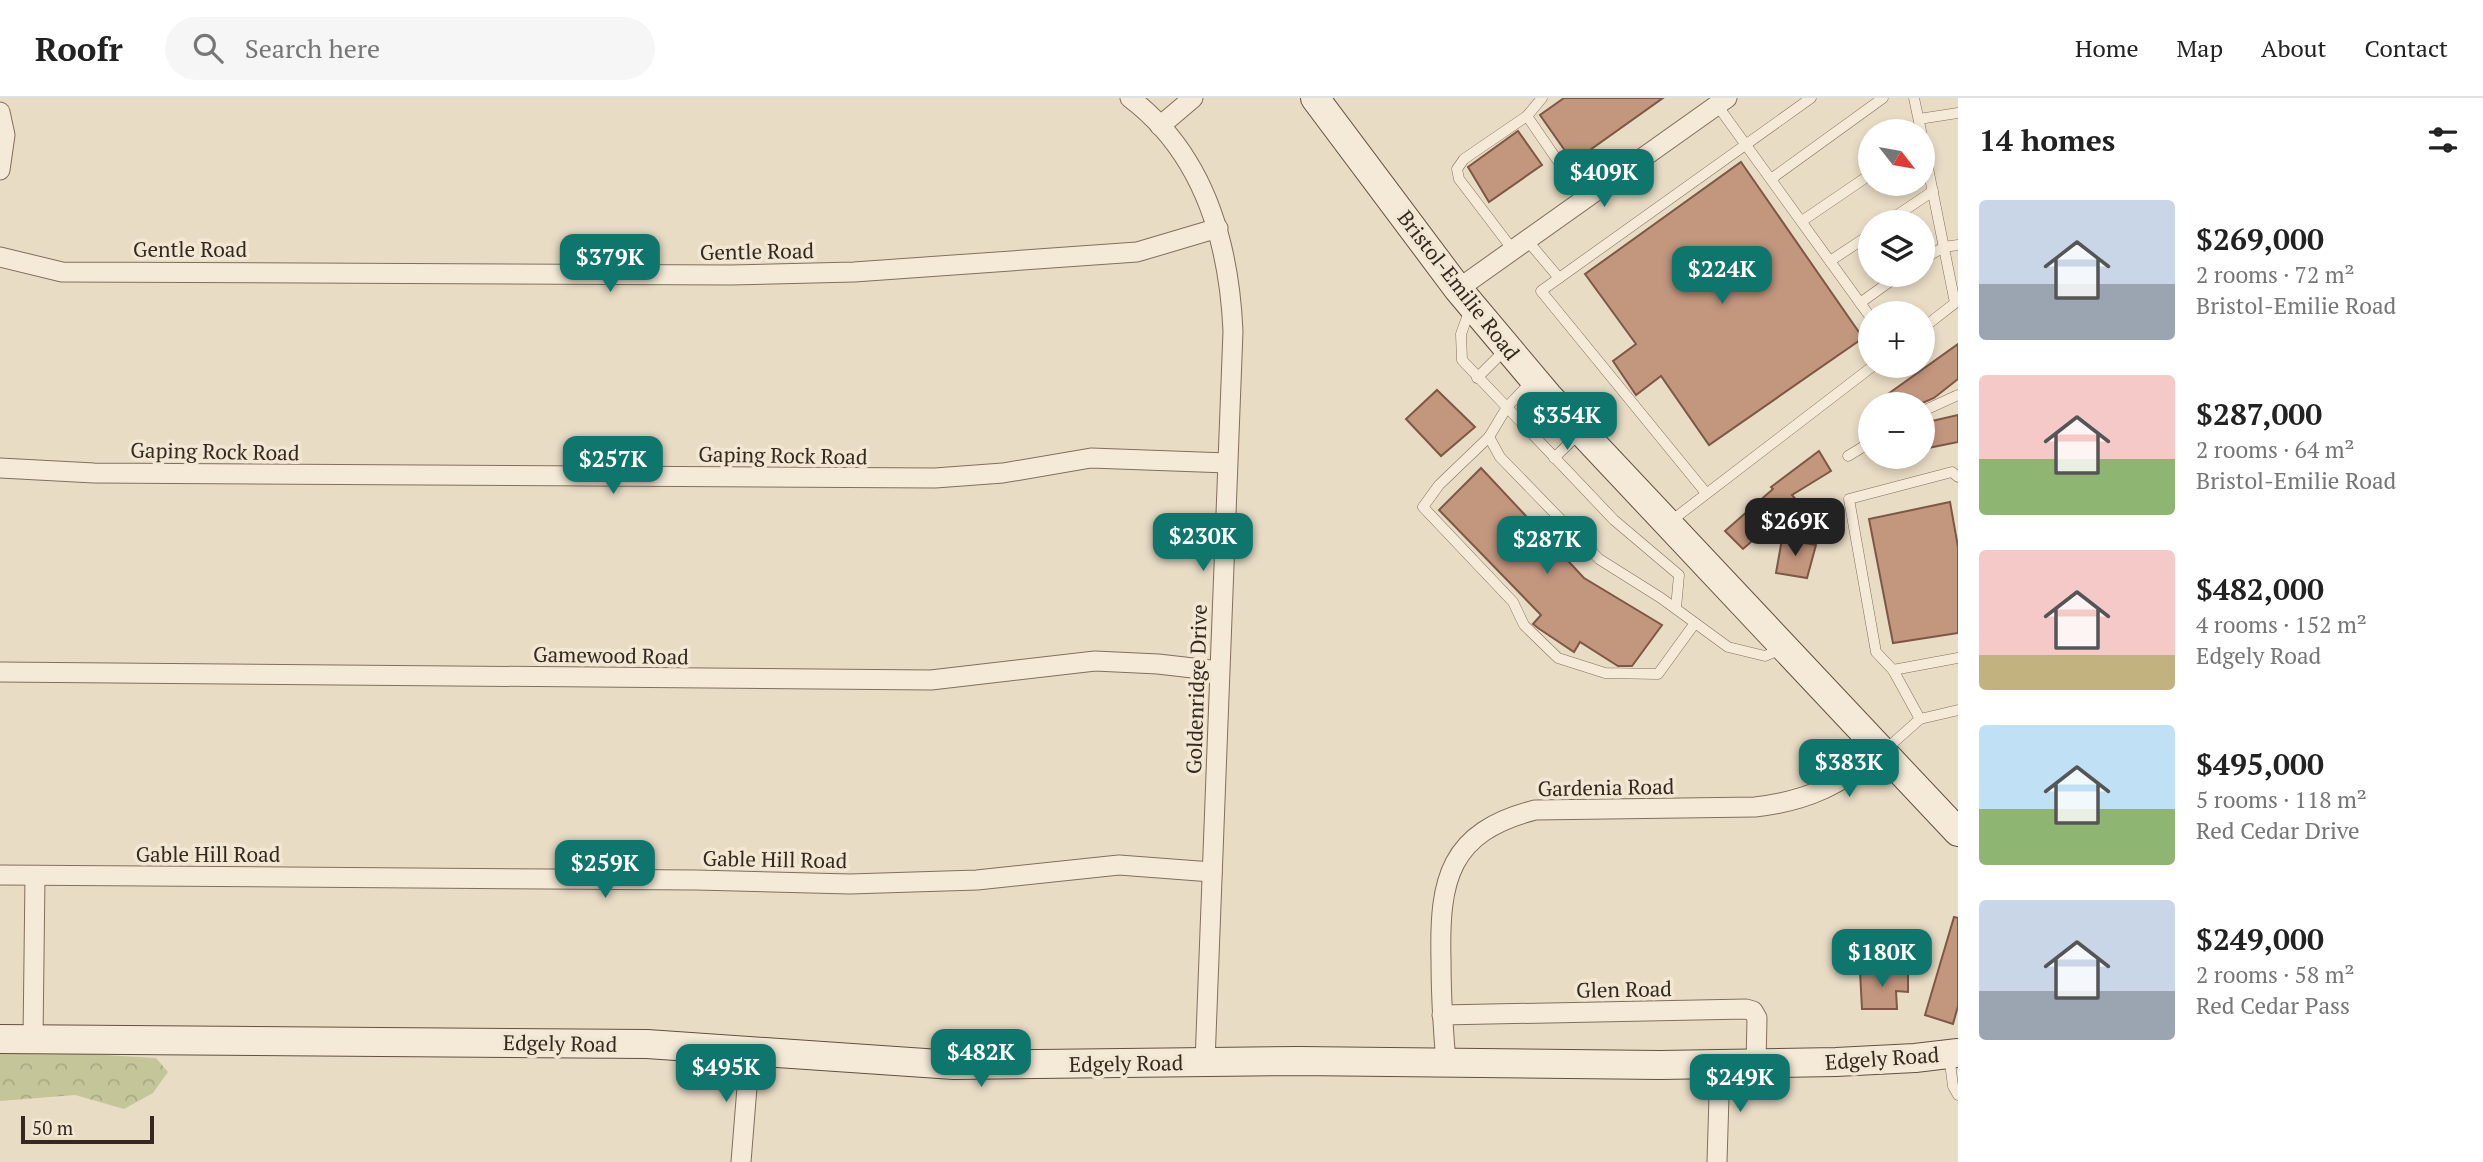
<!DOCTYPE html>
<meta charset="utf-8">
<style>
:root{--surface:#fff;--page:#f6f6f6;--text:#222;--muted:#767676;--line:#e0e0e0;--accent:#0f766e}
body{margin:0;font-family:"PT Serif",serif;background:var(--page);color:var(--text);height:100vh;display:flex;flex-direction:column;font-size:26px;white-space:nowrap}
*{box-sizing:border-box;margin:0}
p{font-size:23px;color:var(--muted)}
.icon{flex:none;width:38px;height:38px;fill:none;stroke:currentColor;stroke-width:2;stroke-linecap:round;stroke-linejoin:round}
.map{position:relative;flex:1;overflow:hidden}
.drawer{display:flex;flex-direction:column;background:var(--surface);width:525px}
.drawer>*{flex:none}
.needle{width:46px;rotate:121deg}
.buttons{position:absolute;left:1858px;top:21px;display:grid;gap:14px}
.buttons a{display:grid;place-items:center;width:77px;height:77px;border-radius:50%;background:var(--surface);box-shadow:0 4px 10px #0003;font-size:35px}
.scale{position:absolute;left:21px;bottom:18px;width:133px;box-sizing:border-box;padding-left:7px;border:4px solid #34281f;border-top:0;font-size:19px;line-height:24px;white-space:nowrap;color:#34281f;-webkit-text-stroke:5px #f1e7d3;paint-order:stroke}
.price{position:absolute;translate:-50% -60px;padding:0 16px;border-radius:14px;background:var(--accent);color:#fff;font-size:23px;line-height:46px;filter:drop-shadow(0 2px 4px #0008)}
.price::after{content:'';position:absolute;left:50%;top:42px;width:21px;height:16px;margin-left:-10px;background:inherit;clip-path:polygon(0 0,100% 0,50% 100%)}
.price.selected{background:#222;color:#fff}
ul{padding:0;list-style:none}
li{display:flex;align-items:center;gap:21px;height:175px;padding:0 21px}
li span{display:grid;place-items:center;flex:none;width:196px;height:140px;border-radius:7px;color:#555}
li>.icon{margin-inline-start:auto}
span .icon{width:84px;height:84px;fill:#fffc;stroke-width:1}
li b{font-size:30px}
h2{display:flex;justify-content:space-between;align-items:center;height:84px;padding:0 21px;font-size:30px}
header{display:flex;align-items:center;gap:42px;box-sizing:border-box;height:98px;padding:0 35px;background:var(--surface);border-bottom:2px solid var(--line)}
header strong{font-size:33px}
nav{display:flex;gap:38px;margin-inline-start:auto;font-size:24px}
.search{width:490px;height:63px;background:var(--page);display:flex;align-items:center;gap:18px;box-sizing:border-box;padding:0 24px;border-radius:38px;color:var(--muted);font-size:26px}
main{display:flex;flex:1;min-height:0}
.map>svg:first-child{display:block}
</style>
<header>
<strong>Roofr</strong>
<div class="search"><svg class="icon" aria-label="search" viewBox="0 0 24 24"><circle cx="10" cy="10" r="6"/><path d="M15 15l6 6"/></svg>Search here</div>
<nav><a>Home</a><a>Map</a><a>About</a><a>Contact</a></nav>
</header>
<main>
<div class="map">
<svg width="1958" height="1064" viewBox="0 0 1958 1064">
<defs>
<pattern id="forest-crowns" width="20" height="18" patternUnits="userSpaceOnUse" patternTransform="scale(1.75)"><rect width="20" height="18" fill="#c4c69a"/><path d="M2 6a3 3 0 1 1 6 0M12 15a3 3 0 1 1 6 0" fill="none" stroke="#a9aa84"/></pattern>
</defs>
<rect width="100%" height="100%" fill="#e9dcc5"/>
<polygon fill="url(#forest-crowns)" points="39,953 156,960 168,974 153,995 124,1011 75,997 0,1003 0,954"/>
<g fill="#c3967e" stroke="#7e5845" stroke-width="2">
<polygon points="1564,0 1663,0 1573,64 1540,17"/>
<polygon points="1518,33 1542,67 1489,104 1468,69"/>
<polygon points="1741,64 1863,240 1709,347 1661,278 1636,297 1613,263 1636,246 1585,176"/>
<polygon points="1958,246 1958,281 1934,300 1920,306 1874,306"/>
<polygon points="1437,292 1475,329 1441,358 1406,321"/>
<polygon points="1958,317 1958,344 1928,350 1923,325"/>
<polygon points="1819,353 1831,373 1792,397 1797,403 1743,451 1725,433 1773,391 1771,389"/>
<polygon points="1481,370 1584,480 1662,527 1632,568 1618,568 1580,544 1574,554 1538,530 1533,526 1541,517 1439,412"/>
<polygon points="1950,404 1958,449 1958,535 1893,545 1869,421"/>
<polygon points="1782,441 1816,447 1807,480 1776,475"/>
<polygon points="1954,819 1958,820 1958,908 1953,926 1925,917"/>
<polygon points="1860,873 1908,873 1908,894 1896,893 1897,911 1862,911"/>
</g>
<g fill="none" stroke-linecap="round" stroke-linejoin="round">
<g stroke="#826e5d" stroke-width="11">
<g id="lane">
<polyline points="1914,0 1921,33"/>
<polyline points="1717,7 1871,220"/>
<polyline points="1527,18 1584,101"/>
<polyline points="1919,21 1958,15"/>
<polyline points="1923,45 1955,205 1923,230"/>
<polyline points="1771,81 1883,0"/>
<polyline points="1802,123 1871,76"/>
<polyline points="1887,124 1933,93"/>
<polyline points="1527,142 1559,180"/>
<polyline points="1513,152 1459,81 1457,71 1464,61 1527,18 1542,0"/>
<polyline points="1923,161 1944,149 1958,147"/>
<polyline points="1830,163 1871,136"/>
<polyline points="1860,205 1899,177"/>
<polyline points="1470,211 1461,236 1462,262 1614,422 1679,477 1676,510"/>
<polyline points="1477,280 1506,251"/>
<polyline points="1531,284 1507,309 1489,339 1500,359 1599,461 1661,500 1728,549 1765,558 1781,551"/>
<polyline points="1923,313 1958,297"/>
<polyline points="1489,339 1439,387 1423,409 1513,504 1524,527 1558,560 1605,575 1658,576 1695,525"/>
<polyline points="1848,358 1871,344"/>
<polyline points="1554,360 1581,334"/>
<polyline points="1706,395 1541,193 1811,0"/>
<polyline points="1671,423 1873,268"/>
<polyline points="1893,572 1876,554 1849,401 1952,374 1958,379"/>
<polyline points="1920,621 1893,572 1958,560"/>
<polyline points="1884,653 1920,621 1958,612"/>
<polyline points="1949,957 1953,988 1958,997"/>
</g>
</g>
<g stroke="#826e5d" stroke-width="21">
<g id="street">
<path d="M1130,0C1204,56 1229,144 1233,233L1205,964"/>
<polyline points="0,14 5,37 0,72"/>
<polyline points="1160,28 1193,0"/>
<polyline points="0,159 62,174 731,177 854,174 1137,154 1218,130"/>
<polyline points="1458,191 1727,0"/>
<polyline points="0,370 94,375 935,380 1003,375 1091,360 1227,365"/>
<polyline points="0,574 931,582 1095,563 1158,566 1219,573"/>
<polyline points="0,777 696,782 850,786 977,782 1119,767 1212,774"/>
<polyline points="1442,917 1746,911 1753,913 1757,920 1756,966"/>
<polyline points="33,941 35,779"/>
<path d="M1446,964C1443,930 1441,896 1441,862C1439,781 1449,734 1535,712L1755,709C1809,703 1840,686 1882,654"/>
<polyline points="741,1064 750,952"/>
<polyline points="1717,1064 1720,966"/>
</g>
</g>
<g stroke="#644f40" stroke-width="30">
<g id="secondary">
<polyline points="1315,0 1458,191 1548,298 1958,734"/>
<polyline points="0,941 647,946 954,967 1299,963 1660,967 1836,964 1915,960 1958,955"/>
</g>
</g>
<use href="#lane" stroke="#f5ead7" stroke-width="10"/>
<use href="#street" stroke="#f5ead7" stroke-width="19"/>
<use href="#secondary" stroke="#f5ead7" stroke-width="28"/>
</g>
<g text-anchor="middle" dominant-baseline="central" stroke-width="7" stroke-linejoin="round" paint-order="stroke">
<g font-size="21" fill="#34281f" stroke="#f1e7d3">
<text x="190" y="151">Gentle Road</text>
<text transform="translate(757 153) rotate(-1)">Gentle Road</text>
<text transform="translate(1459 187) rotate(52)">Bristol-Emilie Road</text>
<text transform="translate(215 353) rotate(1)">Gaping Rock Road</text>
<text transform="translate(783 357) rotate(1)">Gaping Rock Road</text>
<text transform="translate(611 557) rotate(1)">Gamewood Road</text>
<text transform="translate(1196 591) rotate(-88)">Goldenridge Drive</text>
<text transform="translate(1606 689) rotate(-1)">Gardenia Road</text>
<text x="208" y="756">Gable Hill Road</text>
<text transform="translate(775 761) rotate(1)">Gable Hill Road</text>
<text transform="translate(1624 891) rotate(-1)">Glen Road</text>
<text transform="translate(560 945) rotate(1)">Edgely Road</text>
<text transform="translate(1882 960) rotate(-4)">Edgely Road</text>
<text transform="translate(1126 965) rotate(-1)">Edgely Road</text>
</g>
</g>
</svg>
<div class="buttons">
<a><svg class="needle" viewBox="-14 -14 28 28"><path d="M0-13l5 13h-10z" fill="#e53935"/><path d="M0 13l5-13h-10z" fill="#767676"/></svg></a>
<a><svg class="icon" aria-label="layers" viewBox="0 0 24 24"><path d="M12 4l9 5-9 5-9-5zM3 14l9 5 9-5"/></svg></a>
<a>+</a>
<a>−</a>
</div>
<div class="scale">50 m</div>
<b class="price" style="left:1604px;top:111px">$409K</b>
<b class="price" style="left:610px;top:196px">$379K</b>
<b class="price" style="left:1722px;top:208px">$224K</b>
<b class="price" style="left:1567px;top:354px">$354K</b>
<b class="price" style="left:613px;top:398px">$257K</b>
<b class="price selected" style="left:1795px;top:460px">$269K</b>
<b class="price" style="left:1203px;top:475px">$230K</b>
<b class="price" style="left:1547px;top:478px">$287K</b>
<b class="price" style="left:1849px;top:701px">$383K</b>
<b class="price" style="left:605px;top:802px">$259K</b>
<b class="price" style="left:1882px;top:891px">$180K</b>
<b class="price" style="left:981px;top:991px">$482K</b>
<b class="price" style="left:726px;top:1006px">$495K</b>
<b class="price" style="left:1740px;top:1016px">$249K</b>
</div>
<section class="drawer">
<h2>14 homes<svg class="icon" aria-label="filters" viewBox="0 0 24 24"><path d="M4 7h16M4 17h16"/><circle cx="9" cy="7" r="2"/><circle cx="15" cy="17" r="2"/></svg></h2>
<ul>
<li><span style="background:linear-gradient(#c9d6e8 60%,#9aa5b1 0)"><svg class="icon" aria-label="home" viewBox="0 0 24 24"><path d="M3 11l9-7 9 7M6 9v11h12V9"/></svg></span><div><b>$269,000</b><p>2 rooms · 72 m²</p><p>Bristol-Emilie Road</p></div></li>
<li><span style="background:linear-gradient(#f6c9c9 60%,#8fb573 0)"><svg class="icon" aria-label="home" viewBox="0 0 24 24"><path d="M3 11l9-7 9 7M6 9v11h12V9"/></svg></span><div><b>$287,000</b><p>2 rooms · 64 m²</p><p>Bristol-Emilie Road</p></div></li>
<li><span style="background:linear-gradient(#f6c9c9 75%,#c2b280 0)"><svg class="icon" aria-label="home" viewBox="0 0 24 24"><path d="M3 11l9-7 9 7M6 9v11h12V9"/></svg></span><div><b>$482,000</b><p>4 rooms · 152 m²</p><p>Edgely Road</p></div></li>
<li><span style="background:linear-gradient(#bfe0f5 60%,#8fb573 0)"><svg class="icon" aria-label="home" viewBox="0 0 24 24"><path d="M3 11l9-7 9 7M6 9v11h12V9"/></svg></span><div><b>$495,000</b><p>5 rooms · 118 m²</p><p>Red Cedar Drive</p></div></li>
<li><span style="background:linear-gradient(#c9d6e8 65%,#9aa5b1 0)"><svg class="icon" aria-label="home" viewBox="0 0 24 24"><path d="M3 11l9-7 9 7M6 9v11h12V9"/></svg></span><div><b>$249,000</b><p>2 rooms · 58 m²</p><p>Red Cedar Pass</p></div></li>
</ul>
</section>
</main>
